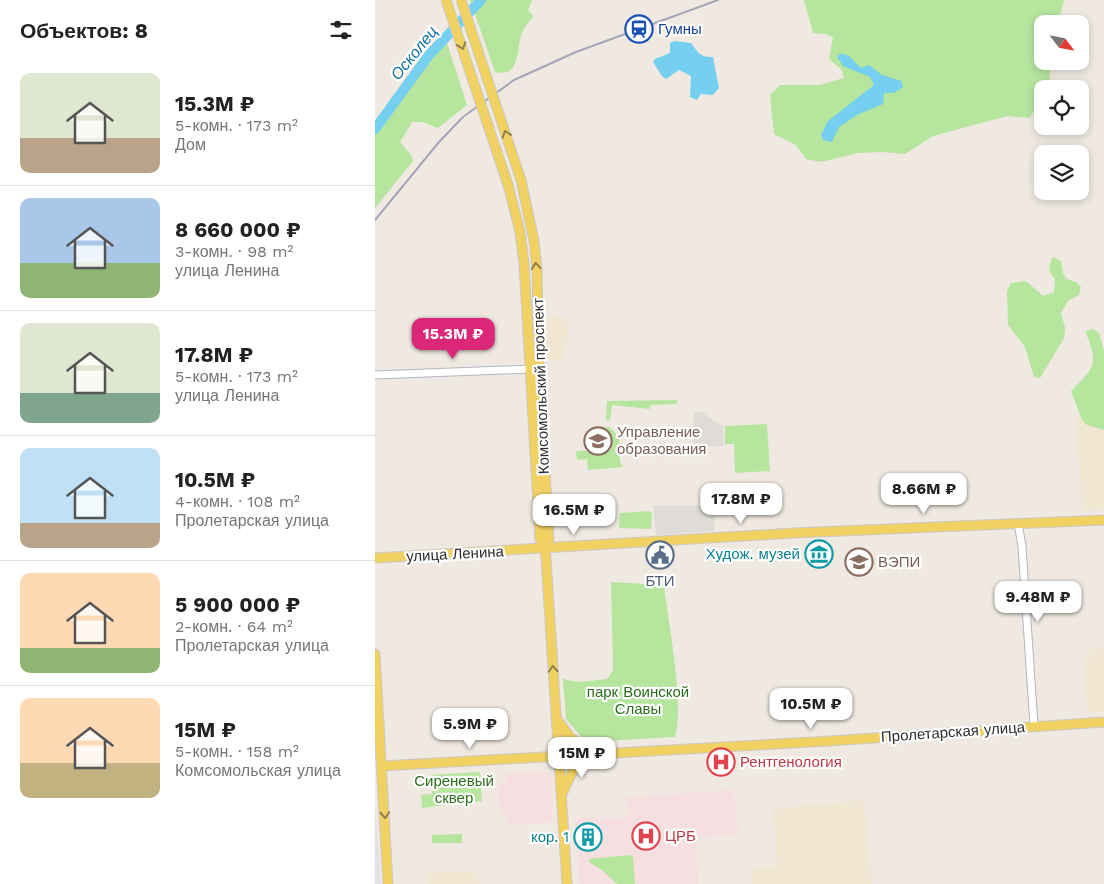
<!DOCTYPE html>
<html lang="ru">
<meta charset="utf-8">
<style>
:root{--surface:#fff;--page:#f2f2f2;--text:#222;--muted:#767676;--line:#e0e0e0;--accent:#db2777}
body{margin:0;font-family:"Work Sans",sans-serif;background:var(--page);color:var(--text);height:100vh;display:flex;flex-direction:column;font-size:19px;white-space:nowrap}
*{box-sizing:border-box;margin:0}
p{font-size:16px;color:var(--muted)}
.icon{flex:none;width:28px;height:28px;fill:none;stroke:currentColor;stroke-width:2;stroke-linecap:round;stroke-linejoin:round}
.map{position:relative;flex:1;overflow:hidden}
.sheet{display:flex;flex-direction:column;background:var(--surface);width:375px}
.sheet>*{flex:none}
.needle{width:32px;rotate:122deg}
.fabs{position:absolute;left:659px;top:15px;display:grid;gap:10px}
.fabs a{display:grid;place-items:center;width:55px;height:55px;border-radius:10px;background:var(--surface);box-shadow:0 2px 8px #0003;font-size:25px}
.price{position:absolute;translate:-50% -42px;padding:0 11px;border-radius:10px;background:#fff;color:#222;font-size:16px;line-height:32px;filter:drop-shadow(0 1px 2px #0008)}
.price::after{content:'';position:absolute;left:50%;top:30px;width:15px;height:11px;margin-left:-8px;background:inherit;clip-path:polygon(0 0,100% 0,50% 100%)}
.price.selected{background:var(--accent);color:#fff}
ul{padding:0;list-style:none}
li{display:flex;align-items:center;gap:15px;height:125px;padding:0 20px}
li+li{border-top:1px solid var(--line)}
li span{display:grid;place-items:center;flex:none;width:140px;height:100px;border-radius:10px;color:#555}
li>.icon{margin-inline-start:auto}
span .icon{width:60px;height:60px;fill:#fffc;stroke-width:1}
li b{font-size:21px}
h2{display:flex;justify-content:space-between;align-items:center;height:60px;padding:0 20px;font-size:21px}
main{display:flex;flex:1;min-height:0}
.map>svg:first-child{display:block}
</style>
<main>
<section class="sheet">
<h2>Объектов: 8<svg class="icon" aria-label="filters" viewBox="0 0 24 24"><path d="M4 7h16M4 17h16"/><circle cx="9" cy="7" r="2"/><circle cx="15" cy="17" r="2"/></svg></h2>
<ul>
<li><span style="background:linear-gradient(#dfe7d0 65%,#b9a48a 0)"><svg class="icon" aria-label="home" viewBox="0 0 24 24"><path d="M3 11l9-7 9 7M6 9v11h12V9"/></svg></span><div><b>15.3M ₽</b><p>5-комн. · 173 m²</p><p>Дом</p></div></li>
<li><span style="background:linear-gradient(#a9c7e8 65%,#8fb573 0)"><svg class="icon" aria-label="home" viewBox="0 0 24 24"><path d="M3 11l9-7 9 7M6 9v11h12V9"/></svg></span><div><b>8 660 000 ₽</b><p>3-комн. · 98 m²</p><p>улица Ленина</p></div></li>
<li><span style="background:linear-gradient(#dfe7d0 70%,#7fa58c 0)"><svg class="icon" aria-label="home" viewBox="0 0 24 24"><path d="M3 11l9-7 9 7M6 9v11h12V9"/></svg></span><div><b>17.8M ₽</b><p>5-комн. · 173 m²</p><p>улица Ленина</p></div></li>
<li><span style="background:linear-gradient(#bfe0f5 75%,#b9a48a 0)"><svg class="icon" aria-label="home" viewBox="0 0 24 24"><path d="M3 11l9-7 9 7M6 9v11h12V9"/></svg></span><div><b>10.5M ₽</b><p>4-комн. · 108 m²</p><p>Пролетарская улица</p></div></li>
<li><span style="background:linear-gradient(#ffd9b3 75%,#8fb573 0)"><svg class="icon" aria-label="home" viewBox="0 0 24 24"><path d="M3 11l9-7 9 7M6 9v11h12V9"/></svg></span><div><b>5 900 000 ₽</b><p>2-комн. · 64 m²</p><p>Пролетарская улица</p></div></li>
<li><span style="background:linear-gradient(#ffd9b3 65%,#c2b280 0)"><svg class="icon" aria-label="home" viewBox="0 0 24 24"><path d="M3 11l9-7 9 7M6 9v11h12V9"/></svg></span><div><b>15M ₽</b><p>5-комн. · 158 m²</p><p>Комсомольская улица</p></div></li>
</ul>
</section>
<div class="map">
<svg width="729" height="884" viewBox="0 0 729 884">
<rect width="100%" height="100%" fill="#efe9e1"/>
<polygon fill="#e3e1e8" points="0,804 6,884 0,884"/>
<g fill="#f0e6d1">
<polygon points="176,316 189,318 194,323 190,355 186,360 172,360 167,353 169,322"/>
<polygon points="729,418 729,510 707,511 701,419"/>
<polygon points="714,649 729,649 729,712 712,713 710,659 714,659"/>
<polygon points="489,800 497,884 377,884 376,868 402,866 398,809"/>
<polygon points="98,871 104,876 104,884 51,884 50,873"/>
</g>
<g fill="#f5dfe0">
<polygon points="172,772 177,778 178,817 174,823 135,825 124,809 122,787 130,782 133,773"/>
<polygon points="359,790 363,835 321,838 323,884 204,884 200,818 253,818 252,797"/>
</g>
<g fill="#b6e59e">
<path d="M95,0H157L153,10L158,16C155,21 152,24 149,29C140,41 149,79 120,72Z"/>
<polygon points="429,0 689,0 683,24 668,24 668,61 679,61 675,72 674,89 668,89 667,100 654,118 633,116 558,136 530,154 507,152 483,153 446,162 431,159 421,145 399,134 395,95 405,85 444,85 469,78 467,70 454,59 458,37 450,34 438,33"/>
<polygon points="70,37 92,105 63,128 47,122 37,122 25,142 36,155 38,161 0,208 0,122 25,94 53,51"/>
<path d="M678,257L686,261L688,273L692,279L701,282L706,287L704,295L693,301L686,313L690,328L689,338L665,378L659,377L650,347L633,325L632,291L636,283L651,281L668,296L679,292L680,279C673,271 673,267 678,257Z"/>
<path d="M718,329L724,333L729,350V430L712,425L707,420L696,391C720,367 724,365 710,331Z"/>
<polygon points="302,400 302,404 275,405 275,409 237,405 235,421 231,420 232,401"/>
<polygon points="392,424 395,471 360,473 359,444 350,444 350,426"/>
<polygon points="234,427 244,436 245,462 248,467 213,470 212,459 202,460 201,451 236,450 235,433 218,434 224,428"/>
<polygon points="274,511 277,513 276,529 244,528 245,513"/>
<path d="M236,582L289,585C293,622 310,704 300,737L211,742L191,719L188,678C199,685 219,680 232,679L238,671Z"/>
<polygon points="105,772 107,801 47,808 46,795 57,794 56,775"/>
<polygon points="87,834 87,843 57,843 57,835"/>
<polygon points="255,855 258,857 260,884 242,884 228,871 214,862 214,859"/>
</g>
<g fill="#dfdcd8">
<polygon points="319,412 326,412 348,426 349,446 318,446"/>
<polygon points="340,505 339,531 281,535 278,506"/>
</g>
<g fill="#75cff0">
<path d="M300,41L316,43C323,52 325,58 338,57L344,88L338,95L326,94L322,100L315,97L316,76L304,70L291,79L287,76L278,62L280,59L295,53V43Z"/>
<polygon points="466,53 474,56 486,68 494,65 507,75 526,81 528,87 519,93 509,93 508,104 482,115 464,127 457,142 448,140 446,135 453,121 499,85 495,77 468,66 462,57"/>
</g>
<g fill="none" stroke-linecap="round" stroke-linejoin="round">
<polyline stroke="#75cff0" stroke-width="10" points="0,129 54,55 106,0"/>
<g stroke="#b4b7c1" stroke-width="9">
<g id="minor">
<polyline points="0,375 156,369"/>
<polyline points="643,523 647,546 659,726"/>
</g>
</g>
<g stroke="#c9c9c9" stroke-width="11">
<g id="major">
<polyline points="146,180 159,241 162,269 164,368 174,539 170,549 171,559 192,884"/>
<polyline points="133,185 145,232 149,263 165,539 170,549"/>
<polyline points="0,558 419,533 729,520"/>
<polyline points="0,654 13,884"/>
<polyline points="181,718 195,737 215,753"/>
<polyline points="7,766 455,741 729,722"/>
<path d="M188,792C194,778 200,763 213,754"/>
</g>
</g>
<use href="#minor" stroke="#fff" stroke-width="7"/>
<use href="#major" stroke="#f2d163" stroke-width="9"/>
<polyline stroke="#a3a6b8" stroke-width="2" points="0,220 64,142 88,117 139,80 201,52 343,0"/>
<g stroke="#c9c9c9" stroke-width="11" stroke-linecap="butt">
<g id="major-bridge">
<polyline points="71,0 133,185"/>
<polyline points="86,0 146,180"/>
</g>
</g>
<use href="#major-bridge" stroke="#f2d163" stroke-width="9"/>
</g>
<defs><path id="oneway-chevron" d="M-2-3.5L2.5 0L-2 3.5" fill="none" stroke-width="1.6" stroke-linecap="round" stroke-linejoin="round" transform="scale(1.25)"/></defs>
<g stroke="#908048">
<use href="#oneway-chevron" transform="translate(87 46) rotate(71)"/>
<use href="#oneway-chevron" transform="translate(131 134) rotate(-108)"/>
<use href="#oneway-chevron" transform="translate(161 266) rotate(-95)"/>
<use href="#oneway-chevron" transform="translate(178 669) rotate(-93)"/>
<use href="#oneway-chevron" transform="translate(10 815) rotate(87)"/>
</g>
<defs>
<g id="station-ring" transform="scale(1.4375)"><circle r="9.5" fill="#fff" stroke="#1a4fb4" stroke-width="1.5"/><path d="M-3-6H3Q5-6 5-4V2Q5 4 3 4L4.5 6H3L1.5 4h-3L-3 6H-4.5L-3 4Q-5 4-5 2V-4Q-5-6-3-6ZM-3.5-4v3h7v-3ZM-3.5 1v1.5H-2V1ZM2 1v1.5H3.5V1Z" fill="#1a4fb4"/></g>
<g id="school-ring" transform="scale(1.4375)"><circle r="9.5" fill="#fff" stroke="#8d6e63" stroke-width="1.5"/><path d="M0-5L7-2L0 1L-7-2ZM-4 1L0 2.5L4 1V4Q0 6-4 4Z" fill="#8d6e63"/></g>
<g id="museum-ring" transform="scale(1.4375)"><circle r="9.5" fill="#fff" stroke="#0f9aa8" stroke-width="1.5"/><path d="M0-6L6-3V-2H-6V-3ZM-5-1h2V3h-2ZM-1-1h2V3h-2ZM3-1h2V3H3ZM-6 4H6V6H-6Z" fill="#0f9aa8"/></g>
<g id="civic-ring" transform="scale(1.4375)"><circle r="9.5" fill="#fff" stroke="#5c6f8a" stroke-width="1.5"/><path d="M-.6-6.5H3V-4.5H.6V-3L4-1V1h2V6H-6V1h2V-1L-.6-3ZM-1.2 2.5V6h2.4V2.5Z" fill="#5c6f8a"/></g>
<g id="university-ring" transform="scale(1.4375)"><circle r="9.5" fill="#fff" stroke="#8d6e63" stroke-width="1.5"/><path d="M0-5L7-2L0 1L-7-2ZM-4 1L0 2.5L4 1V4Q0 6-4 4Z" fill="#8d6e63"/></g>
<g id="hospital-ring" transform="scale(1.4375)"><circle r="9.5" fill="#fff" stroke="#e0444e" stroke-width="1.5"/><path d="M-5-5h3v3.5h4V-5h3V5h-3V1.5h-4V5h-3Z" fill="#e0444e"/></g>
<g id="building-ring" transform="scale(1.4375)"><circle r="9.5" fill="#fff" stroke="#0f9aa8" stroke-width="1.5"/><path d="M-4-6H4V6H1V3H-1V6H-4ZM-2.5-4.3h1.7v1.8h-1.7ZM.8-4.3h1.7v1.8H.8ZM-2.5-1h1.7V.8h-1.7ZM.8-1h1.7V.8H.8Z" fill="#0f9aa8"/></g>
</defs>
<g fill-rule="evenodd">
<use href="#station-ring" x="264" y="29"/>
<use href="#school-ring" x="223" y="441"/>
<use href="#museum-ring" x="444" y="554"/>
<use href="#civic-ring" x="285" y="555"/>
<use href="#university-ring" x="484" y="562"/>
<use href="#hospital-ring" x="346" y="762"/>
<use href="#hospital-ring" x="271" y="836"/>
<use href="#building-ring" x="213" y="837"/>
</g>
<g text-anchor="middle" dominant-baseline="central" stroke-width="4.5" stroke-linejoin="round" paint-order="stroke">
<g font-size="15" fill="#164399" stroke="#fff" text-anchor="start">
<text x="283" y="29">Гумны</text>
</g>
<g font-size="15" fill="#2e2e2e" stroke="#fff">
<text transform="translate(166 386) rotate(-92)">Комсомольский проспект</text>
<text transform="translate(80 554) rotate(-3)">улица Ленина</text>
<text transform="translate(578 732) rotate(-4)">Пролетарская улица</text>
</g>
<g font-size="15" fill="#785e54" stroke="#fff" text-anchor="start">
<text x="242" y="432">Управление<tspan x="242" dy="17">образования</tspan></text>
<text x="503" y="562">ВЭПИ</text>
</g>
<g font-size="15" fill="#0d838f" stroke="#fff" text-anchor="end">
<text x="425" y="554">Худож. музей</text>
<text x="194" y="837">кор. 1</text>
</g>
<g font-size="15" fill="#4e5e75" stroke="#fff">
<text x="285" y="581">БТИ</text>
</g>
<g font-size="15" fill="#2c6e1b" stroke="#fff">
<text x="263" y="692">парк Воинской<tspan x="263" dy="17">Славы</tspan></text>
<text x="79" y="781">Сиреневый<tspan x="79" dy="17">сквер</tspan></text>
</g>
<g font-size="15" fill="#be3a42" stroke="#fff" text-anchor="start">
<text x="365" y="762">Рентгенология</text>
<text x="290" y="836">ЦРБ</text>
</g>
<g font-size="16" font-style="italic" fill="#0d6fa3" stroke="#fff">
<text transform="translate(39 53) rotate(-51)">Осколец</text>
</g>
</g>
</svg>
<div class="fabs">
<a><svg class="needle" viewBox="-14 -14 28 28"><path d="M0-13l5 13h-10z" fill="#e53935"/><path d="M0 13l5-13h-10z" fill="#767676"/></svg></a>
<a><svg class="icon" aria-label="locate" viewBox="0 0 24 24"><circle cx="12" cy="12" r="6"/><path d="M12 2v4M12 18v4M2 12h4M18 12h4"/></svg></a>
<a><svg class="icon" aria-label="layers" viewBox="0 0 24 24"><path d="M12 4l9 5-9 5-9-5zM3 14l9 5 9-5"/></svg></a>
</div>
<b class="price selected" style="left:78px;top:360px">15.3M ₽</b>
<b class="price" style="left:549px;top:515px">8.66M ₽</b>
<b class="price" style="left:366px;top:525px">17.8M ₽</b>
<b class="price" style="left:199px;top:536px">16.5M ₽</b>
<b class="price" style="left:663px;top:623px">9.48M ₽</b>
<b class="price" style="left:436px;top:730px">10.5M ₽</b>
<b class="price" style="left:95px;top:750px">5.9M ₽</b>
<b class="price" style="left:207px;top:779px">15M ₽</b>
</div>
</main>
